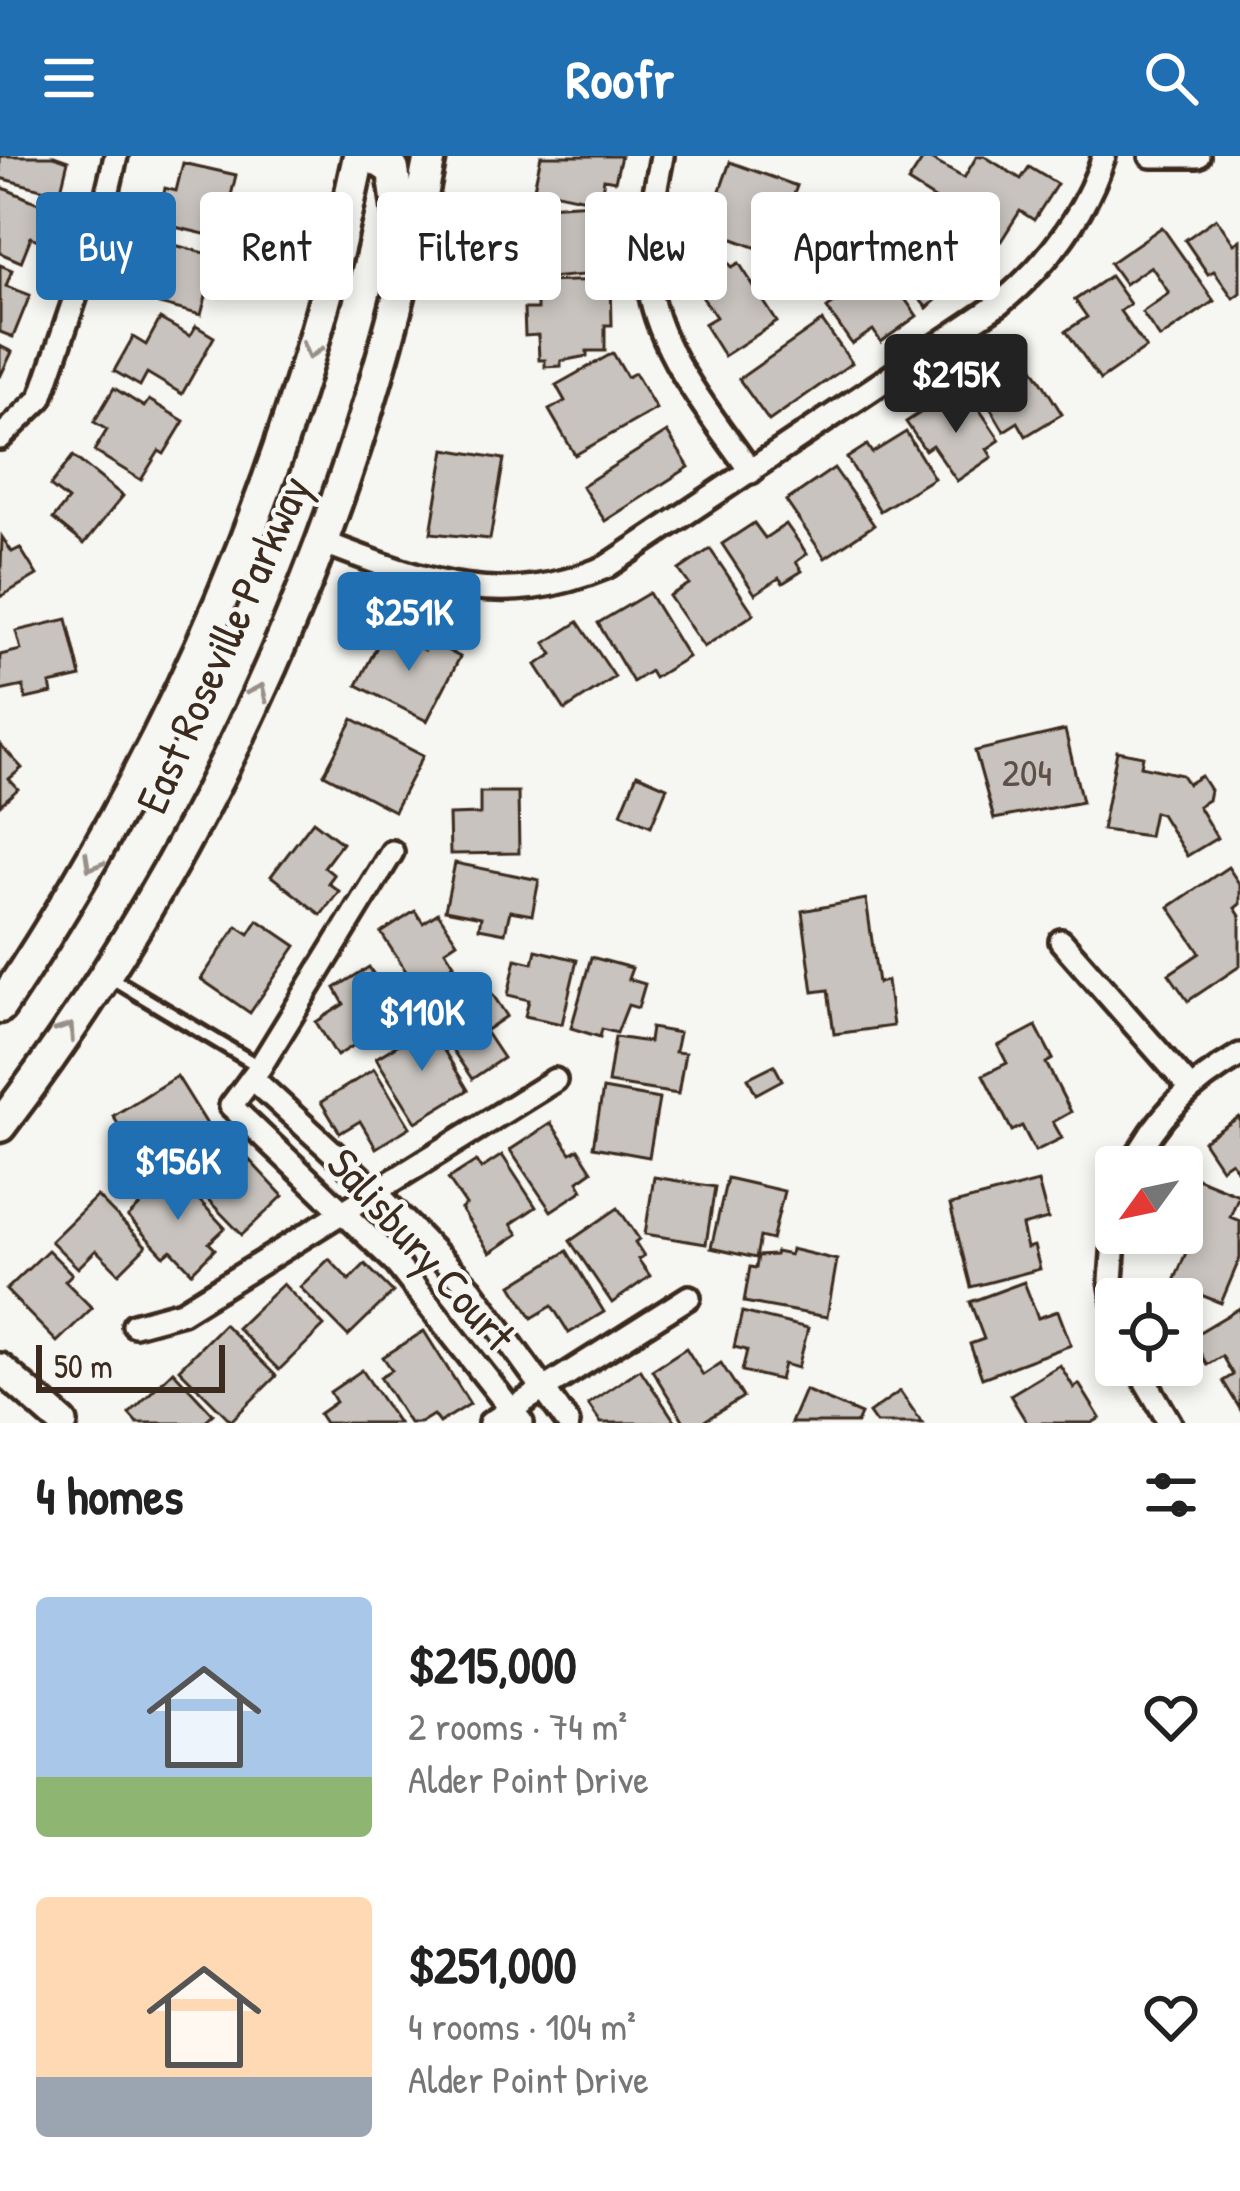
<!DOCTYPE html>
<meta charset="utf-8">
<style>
:root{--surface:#fff;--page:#f2f2f2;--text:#222;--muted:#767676;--accent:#1f6fb2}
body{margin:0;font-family:"Patrick Hand",sans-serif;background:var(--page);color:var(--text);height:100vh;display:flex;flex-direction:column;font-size:45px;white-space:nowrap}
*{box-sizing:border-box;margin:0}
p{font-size:39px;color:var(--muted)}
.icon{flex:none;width:66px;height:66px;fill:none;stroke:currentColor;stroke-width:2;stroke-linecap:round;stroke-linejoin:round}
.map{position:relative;height:1267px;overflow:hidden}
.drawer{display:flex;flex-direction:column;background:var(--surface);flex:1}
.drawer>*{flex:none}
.guide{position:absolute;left:36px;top:36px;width:1170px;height:108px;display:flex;gap:24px}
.needle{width:78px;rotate:237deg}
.controls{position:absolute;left:1095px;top:990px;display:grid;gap:24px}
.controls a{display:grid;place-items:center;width:108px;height:108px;border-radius:12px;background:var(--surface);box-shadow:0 6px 18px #0003;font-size:60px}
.scale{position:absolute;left:36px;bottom:30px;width:189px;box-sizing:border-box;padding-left:12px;border:6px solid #3b2a1e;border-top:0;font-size:33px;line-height:42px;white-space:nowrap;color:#3b2a1e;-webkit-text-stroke:9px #f6f6f2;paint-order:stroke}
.price{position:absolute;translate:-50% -102px;padding:0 27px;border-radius:12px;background:var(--accent);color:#fff;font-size:39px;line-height:78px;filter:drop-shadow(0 3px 6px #0008)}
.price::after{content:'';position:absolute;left:50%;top:72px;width:36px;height:27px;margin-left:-18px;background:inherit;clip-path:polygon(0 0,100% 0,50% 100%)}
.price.selected{background:#222;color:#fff}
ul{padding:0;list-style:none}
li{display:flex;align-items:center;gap:36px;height:300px;padding:0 36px}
li span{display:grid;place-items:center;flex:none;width:336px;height:240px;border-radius:12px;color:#555}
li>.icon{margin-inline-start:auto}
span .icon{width:144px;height:144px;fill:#fffc;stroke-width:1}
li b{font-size:51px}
h2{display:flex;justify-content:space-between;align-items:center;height:144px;padding:0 36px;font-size:51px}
.tag{padding:0 42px;border-radius:12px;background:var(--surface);box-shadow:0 6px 18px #0003;font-size:42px;line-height:108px}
.tag.selected{background:var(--accent);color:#fff}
header{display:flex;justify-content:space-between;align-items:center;height:156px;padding:0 36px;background:var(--accent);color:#fff;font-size:54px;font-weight:700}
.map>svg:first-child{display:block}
</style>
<header><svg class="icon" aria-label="menu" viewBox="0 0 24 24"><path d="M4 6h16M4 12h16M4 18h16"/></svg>Roofr<svg class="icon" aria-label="search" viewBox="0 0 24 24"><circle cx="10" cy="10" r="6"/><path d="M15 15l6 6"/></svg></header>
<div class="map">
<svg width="1240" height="1267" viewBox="0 0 1240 1267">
<rect width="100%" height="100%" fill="#f6f6f2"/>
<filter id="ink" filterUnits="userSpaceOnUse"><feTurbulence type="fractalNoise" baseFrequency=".00833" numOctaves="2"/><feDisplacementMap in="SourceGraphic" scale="24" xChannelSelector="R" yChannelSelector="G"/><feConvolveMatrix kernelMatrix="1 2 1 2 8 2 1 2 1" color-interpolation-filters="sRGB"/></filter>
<g filter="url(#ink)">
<g fill="#c8c3be" stroke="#3b2a1e" stroke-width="3">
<polygon points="0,0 54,0 68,5 60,38 0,22"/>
<polygon points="541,0 621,0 615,25 604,23 600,46 534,32"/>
<polygon points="925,0 964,22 977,0 984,0 1021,23 1029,11 1057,28 1034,64 1020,55 1001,85 908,26"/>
<polygon points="730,6 797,30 786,60 773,56 760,93 693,68 704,38 717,43"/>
<polygon points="183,7 236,19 229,48 241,51 234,85 158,67 165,32 176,35"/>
<polygon points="1,31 57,55 44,87 31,81 21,106 0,97"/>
<polygon points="592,47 594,88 607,87 609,117 548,122 546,96 532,97 529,51"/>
<polygon points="932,54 951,75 963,65 992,98 963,123 953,112 936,127 945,136 927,152 870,84 895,62 907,76"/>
<polygon points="1216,62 1234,88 1240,84 1240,137 1233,142 1214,115 1208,118 1185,84"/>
<polygon points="1162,71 1214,145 1160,182 1142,156 1169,137 1151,110 1125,128 1110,107"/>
<polygon points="155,84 217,100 201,159 159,148 165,124 146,119"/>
<polygon points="727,104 732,111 739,107 777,166 724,200 704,168 716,161 701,139 713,132 704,119"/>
<polygon points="878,105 917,160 881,186 873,174 852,188 827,152 847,138 841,131"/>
<polygon points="0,109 12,114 6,130 30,139 13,181 0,176"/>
<polygon points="1110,120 1130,148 1120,155 1146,192 1100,224 1066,175 1087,161 1075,144"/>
<polygon points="611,124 612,169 605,169 605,195 587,195 587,200 561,205 561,210 545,211 545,204 539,204 538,179 525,180 524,153 537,153 537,126"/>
<polygon points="160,163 190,180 196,170 214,181 182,238 147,217 140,230 114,215 133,181 146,189"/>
<polygon points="822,165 852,207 769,265 739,223"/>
<polygon points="0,190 12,196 0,221"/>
<polygon points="1020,191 1062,258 1026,280 1018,266 1004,275 984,241 993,236 988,227 998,221 990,209"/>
<polygon points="613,197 627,221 635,217 656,253 575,299 549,254 565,245 556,229"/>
<polygon points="114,232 144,251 149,244 184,265 164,298 159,295 141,324 94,295 107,274 94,266"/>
<polygon points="940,244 951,259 973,244 1000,284 987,293 992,301 957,325 932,289 925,294 906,266"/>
<polygon points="667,276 689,311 605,365 582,330"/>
<polygon points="906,276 934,322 880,355 847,302 867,289 872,297"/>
<polygon points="445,293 504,303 490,383 431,377"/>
<polygon points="73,300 123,340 84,388 53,363 68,344 50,330"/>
<polygon points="834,312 874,369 825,402 786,345"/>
<polygon points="754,367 765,382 786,368 807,398 796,406 802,415 783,427 779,422 755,438 722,388"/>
<polygon points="2,381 12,396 20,392 37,419 0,441"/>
<polygon points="710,393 754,458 704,491 669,440 689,428 679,414"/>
<polygon points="649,437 688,501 654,522 650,515 633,526 598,467"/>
<polygon points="67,463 81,521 50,528 52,537 26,543 23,530 0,535 0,499 21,494 16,475"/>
<polygon points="578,466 615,521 565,554 536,509 553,498 545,487"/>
<polygon points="386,473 424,494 429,485 460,501 427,565 357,529"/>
<polygon points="353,563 423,600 394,655 324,618"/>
<polygon points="1065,574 1082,646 994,663 975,595"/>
<polygon points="0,588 22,612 9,623 18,633 0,649"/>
<polygon points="1117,595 1143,600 1141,610 1182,619 1188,628 1201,620 1210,634 1208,644 1198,650 1217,682 1187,700 1161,658 1154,656 1149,680 1102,674"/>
<polygon points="637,618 667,631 651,670 621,657"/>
<polygon points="480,636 518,636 519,697 450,698 449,659 480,658"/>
<polygon points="313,665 342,687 324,711 334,719 328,727 339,735 321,759 271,720"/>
<polygon points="455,707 539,724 532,759 510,755 505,777 479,772 481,761 445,754"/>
<polygon points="1228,711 1240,729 1240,748 1235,752 1240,760 1240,810 1188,845 1169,818 1200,797 1169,751"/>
<polygon points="866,743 878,827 887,825 893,870 834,878 828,834 813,836 802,755"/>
<polygon points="415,755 423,767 438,757 457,786 445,794 454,808 417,832 381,777"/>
<polygon points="258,764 296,790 250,857 201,823 237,770 249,778"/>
<polygon points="536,794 577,804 562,868 525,860 529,844 508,839 516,803 533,807"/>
<polygon points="591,801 632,812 628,823 645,828 638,852 628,849 617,877 602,873 600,881 571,872"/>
<polygon points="369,811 400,860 337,900 316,866 344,848 335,832"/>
<polygon points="487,830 507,860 485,875 503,902 472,923 433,865"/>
<polygon points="429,870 468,934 416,966 376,902"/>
<polygon points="1036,870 1053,903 1046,907 1071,956 1053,966 1062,982 1035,995 1022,970 1012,975 983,919 1007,907 998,890"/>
<polygon points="651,872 679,877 675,896 685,897 678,938 608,927 615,881 649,886"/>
<polygon points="774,909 782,924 756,938 748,922"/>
<polygon points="374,913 410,971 376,992 360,965 340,977 321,946"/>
<polygon points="177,920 210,973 161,1004 151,987 136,996 113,960"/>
<polygon points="603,933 659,943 649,1001 593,991"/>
<polygon points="1239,961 1240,963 1240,1018 1231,1005 1221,1012 1203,985"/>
<polygon points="551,967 571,997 578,993 592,1015 578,1025 583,1034 551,1055 510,994"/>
<polygon points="239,993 283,1040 242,1079 191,1026 218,1000 225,1007"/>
<polygon points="502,999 536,1051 511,1068 518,1078 490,1097 461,1053 466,1049 448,1023 476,1005 481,1013"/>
<polygon points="174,1017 225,1072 209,1087 215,1093 192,1116 171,1094 164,1100 128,1061"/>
<polygon points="1192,1020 1239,1039 1230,1061 1240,1065 1240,1102 1221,1147 1173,1128 1199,1065 1182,1057 1182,1044"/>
<polygon points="654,1021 715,1031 706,1088 645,1078"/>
<polygon points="727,1022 784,1035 772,1084 760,1081 756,1102 711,1092"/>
<polygon points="1038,1026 1048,1063 1022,1070 1027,1092 1034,1090 1040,1113 971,1131 950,1049"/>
<polygon points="97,1040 146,1090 119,1117 96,1094 78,1112 51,1085"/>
<polygon points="618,1052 639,1083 635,1086 644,1100 638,1103 650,1120 612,1147 570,1085"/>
<polygon points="791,1093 837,1104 827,1161 744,1146 750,1111 756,1112 758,1100 775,1099 776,1096 790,1099"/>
<polygon points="48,1094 72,1118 65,1125 92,1152 57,1186 6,1134"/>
<polygon points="567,1095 604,1156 569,1177 552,1150 532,1162 512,1129"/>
<polygon points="329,1103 349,1124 365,1108 393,1136 348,1180 300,1131"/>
<polygon points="1024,1126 1038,1162 1058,1155 1071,1189 982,1222 970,1188 984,1183 970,1146"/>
<polygon points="283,1128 324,1170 279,1214 237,1172"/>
<polygon points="1240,1152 1240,1253 1223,1225 1233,1219 1222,1200 1207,1209 1191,1181"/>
<polygon points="742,1156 808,1172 798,1212 784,1208 780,1224 742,1215 747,1194 734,1191"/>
<polygon points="224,1168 276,1220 231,1265 179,1213"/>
<polygon points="424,1175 470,1248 439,1267 433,1259 420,1267 409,1267 380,1221 392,1214 383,1201"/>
<polygon points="686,1192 703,1219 721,1207 743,1241 701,1267 685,1267 652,1214"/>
<polygon points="1060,1209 1074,1232 1079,1228 1100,1262 1092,1267 1027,1267 1010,1239"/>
<polygon points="640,1213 676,1267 601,1267 588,1248"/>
<polygon points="362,1214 398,1267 325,1267 319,1258 336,1246 330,1236"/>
<polygon points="173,1215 213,1258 203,1267 137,1267 129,1258"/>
<polygon points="805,1234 861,1258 857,1267 791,1267"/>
<polygon points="900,1235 922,1267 876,1267 869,1257"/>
</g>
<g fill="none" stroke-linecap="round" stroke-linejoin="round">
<g stroke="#3b2a1e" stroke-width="20">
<polyline id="service" points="108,820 260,911"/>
</g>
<g stroke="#3b2a1e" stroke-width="30">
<g id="minor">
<path d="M662,0C655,39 644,80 648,120C654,193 711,258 751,316"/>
<polyline points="1151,0 1198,0"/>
<polyline points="0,282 41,242 99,72 116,0"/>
<path d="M322,386C425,425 498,456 606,411L999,148C1048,108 1084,61 1104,0"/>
<polyline points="392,696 260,911 231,950 394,1105 522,1267"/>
<polyline points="1061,785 1191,933"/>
<polyline points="252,922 374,1034 471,1133 568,1267"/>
<path d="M1132,1011C1156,960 1192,927 1240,899"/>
<polyline points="1116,1057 1111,1125 1116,1152"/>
<polyline points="134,1169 182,1156 555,924"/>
<polyline points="1136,1209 1170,1267"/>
<polyline points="490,1267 689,1141"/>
</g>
</g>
<g stroke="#3b2a1e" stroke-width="36">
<polyline id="tertiary" points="0,1212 63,1267"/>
</g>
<g stroke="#3b2a1e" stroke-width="39">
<g id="secondary">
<polyline points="372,0 393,14 403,86"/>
<path d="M0,851C176,587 295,311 359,0"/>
<path d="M0,970C216,686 363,351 430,0"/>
</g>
</g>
<use href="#service" stroke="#f6f6f2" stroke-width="10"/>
<use href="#minor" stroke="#f6f6f2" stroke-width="21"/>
<use href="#tertiary" stroke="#f6f6f2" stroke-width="27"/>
<use href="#secondary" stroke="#f6f6f2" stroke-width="30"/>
</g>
<defs><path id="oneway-chevron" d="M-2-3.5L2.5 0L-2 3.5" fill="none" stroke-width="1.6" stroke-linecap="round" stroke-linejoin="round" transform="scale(3)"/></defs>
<g stroke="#989088">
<use href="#oneway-chevron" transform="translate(311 195) rotate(106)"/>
<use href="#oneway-chevron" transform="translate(259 536) rotate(-65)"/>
<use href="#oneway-chevron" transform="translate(92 707) rotate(119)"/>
<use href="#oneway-chevron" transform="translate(67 875) rotate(-56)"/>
</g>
</g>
<g text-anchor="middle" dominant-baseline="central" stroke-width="9" stroke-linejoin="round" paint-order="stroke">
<g font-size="39" fill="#5e5046">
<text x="1027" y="615">204</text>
</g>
<g font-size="45" fill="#3b2a1e" stroke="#f6f6f2">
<text transform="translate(222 488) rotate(-66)">East Roseville Parkway</text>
<text transform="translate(422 1093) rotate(48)">Salisbury Court</text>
</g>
</g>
</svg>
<div class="controls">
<a><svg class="needle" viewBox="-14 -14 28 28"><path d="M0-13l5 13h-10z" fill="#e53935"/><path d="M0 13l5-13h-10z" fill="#767676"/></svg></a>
<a><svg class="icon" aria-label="locate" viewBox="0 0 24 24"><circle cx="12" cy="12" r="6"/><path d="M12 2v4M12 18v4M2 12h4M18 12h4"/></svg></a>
</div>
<div class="scale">50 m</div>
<b class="price selected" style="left:956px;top:280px">$215K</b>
<b class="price" style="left:409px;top:518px">$251K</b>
<b class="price" style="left:422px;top:918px">$110K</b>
<b class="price" style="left:178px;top:1067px">$156K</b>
<div class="guide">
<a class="tag selected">Buy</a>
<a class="tag">Rent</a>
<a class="tag">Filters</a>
<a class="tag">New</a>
<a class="tag">Apartment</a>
</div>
</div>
<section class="drawer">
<h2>4 homes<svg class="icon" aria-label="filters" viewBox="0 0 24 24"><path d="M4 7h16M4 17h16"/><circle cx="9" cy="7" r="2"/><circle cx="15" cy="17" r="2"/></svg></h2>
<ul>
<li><span style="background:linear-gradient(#a9c7e8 75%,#8fb573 0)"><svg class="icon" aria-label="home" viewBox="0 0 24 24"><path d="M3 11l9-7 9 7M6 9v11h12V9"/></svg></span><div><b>$215,000</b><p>2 rooms · 74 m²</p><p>Alder Point Drive</p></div><svg class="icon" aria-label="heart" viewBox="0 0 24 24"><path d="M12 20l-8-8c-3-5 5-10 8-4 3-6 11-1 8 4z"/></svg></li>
<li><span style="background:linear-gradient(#ffd9b3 75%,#9aa5b1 0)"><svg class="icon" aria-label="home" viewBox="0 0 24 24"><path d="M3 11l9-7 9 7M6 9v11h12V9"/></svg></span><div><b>$251,000</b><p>4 rooms · 104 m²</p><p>Alder Point Drive</p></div><svg class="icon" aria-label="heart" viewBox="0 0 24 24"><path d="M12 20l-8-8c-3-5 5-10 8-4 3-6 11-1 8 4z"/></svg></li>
</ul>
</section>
